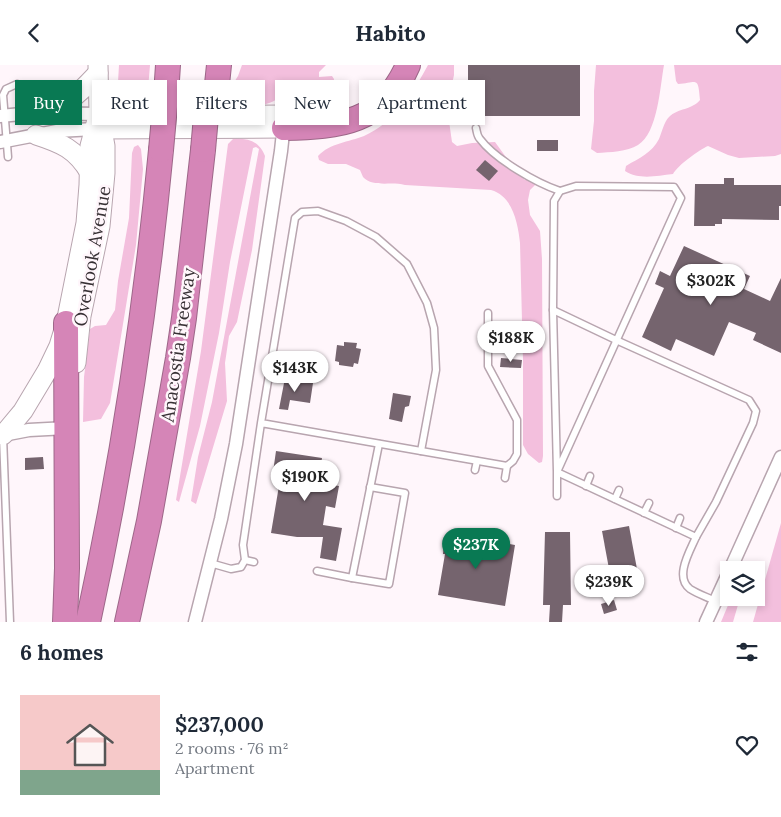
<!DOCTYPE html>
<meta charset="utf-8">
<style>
:root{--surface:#fff;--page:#f2f2f3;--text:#1f2937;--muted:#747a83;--line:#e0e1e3;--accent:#097953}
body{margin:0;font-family:Lora,serif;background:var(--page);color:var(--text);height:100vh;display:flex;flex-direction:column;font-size:19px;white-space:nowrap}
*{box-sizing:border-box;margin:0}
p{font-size:16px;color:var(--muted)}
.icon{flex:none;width:28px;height:28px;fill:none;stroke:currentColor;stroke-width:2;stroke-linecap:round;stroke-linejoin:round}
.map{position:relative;height:557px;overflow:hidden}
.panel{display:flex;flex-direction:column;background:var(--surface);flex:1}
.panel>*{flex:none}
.top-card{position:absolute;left:15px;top:15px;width:500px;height:45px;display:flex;gap:10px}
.buttons{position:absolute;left:720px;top:496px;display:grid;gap:10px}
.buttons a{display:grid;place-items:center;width:45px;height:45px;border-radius:0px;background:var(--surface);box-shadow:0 2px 8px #0003;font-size:25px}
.price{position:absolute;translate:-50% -42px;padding:0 11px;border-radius:18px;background:#fff;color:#222;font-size:16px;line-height:32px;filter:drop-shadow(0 1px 2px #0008)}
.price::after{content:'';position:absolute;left:50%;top:30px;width:15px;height:11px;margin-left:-8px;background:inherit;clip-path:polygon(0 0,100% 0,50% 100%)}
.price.on{background:var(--accent);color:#fff}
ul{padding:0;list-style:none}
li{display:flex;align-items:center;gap:15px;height:125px;padding:0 20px}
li+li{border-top:1px solid var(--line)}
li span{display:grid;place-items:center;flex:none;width:140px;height:100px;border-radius:0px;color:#555}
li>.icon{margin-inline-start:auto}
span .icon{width:60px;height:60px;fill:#fffc;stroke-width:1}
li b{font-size:21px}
h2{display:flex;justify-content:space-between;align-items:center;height:60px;padding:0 20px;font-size:21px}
.pill{padding:0 18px;border-radius:0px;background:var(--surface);box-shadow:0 2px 8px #0003;font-size:18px;line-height:45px}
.pill.on{background:var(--accent);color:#fff}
header{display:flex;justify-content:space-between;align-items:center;height:65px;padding:0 20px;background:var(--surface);font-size:22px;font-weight:700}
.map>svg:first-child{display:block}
</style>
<header><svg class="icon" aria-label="back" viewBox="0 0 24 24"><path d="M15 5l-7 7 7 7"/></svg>Habito<svg class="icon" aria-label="heart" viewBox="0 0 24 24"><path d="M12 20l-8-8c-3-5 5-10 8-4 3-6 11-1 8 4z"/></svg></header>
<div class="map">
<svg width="781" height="557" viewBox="0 0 781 557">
<rect width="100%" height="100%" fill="#fff6fb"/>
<g fill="#f3bfdd">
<path d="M119,0H150L147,37C140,42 132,40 124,40L122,38L118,17Z"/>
<path d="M242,0H326L319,7V12L332,11L334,14C334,22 328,25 320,25L309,16L305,15C295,20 288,28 279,33C264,43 248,42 230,41L231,22L238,11Z"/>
<path d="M428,0H454V10L447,42L452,77L457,81L472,78L495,77L508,95L518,105L522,112L525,115H535L536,119L530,125L528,135L530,150L540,166L542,194L543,391L542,397L539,398L528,389L523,380V295L520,178C518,159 513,131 491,125L405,120C391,116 373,123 363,112L360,105L346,99H328L319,95L318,91C330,78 349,77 364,71C394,58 413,28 428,0Z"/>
<path d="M596,0H664C660,21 658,68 638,80C627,87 610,87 597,88L591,84L594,56V26Z"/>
<path d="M674,0H781V89L775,91L739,93L728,90L708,81C699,85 678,100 673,109C656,111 639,115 625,106L626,101C639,93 652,88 659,74C662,67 664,57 669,52C678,43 692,45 700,35C698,10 697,18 678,19L676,16Z"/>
<path d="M233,74C248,73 259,76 265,91L252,185L237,257L229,271L225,298L227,336L196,439L191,436L198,392L212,337L259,84L256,82L253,83L230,197L219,268L200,361L179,437L176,435L201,286L228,79Z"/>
<polygon points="138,80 141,84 143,104 136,180 110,338 101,354 83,357 84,312 90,264 95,261 106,260 115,245 118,216 129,153 132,88 134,82"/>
<polygon points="781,458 781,557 753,557"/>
<polygon points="731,533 740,533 733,557 721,557"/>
</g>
<g fill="#75646e">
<rect x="468" y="0" width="112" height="51"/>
<rect x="537" y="75" width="21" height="11"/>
<polygon points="485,95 498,106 489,116 476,105"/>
<polygon points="724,113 734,113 734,120 781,120 781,141 779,141 779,155 722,154 722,159 715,159 715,161 694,161 695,119 724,119"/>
<polygon points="684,181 750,211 744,224 770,236 781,213 781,288 753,275 756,268 729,257 714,291 676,274 671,286 642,272 664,223 655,219 660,206 670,211"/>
<polygon points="344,277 357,278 356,283 361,284 358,299 354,298 353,302 339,300 339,297 335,296 337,280 344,281"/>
<polygon points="501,293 522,295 521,303 500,302"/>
<polygon points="285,313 313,318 310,338 290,335 288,345 279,344"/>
<polygon points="393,328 411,331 409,341 405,342 402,357 389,354"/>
<polygon points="276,386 322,393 318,417 339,421 335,443 326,441 323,460 342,463 336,496 320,493 323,472 297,472 271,468 281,409 273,407"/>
<polygon points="43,392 44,404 25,405 25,393"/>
<polygon points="629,461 639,515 612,520 602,466"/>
<polygon points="545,467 570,467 571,540 563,540 562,557 549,557 550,540 543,540"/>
<polygon points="448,468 515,480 505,541 438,530 445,489 443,489 444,478 447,478"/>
<polygon points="614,535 617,545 604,549 601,539"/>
</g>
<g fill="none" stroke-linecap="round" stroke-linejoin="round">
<g stroke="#b8a5af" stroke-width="9">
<g id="lane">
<path d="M476,63C477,67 477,71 480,74C495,94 536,118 560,126"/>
<polyline points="8,92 3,30 6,24 17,19"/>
<polyline points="553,245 616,275 749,335 756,346 753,358 716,437 696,472"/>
<polyline points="3,371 10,557"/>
<polyline points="421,386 507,401 513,396 517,389 517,355 488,301 488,248"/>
<polyline points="475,405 477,396"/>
<polyline points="505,413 507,401"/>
<polyline points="586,421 590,411"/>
<path d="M557,431V407L681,133L674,122L576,121L560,126L554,136L553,245L557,407L696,472C690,486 674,512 690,524C698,529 707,532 715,536"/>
<polyline points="615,434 619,425"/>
<polyline points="644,448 649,438"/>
<polyline points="676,463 680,453"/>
<polyline points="245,495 254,497"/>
<polyline points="210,498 231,504 241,502 245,495 243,480 261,358 295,153 302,147 318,146 346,156 376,172 407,199 427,238 434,263 436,305 421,386 261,358"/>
<polyline points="317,506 352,513 379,379"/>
<polyline points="352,513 389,519 405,428 370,422"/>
</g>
</g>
<g stroke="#b8a5af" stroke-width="15">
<g id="street">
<polyline points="0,51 32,48 99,49"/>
<polyline points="0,77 57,66 95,64"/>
<polyline points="3,370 29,365 67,363"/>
<polyline points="730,505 781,392"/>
<polyline points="195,557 221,454 236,379 281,86 284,58"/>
<polyline points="706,557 729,507"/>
</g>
</g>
<g stroke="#b8a5af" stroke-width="21">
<g id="secondary">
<path d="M32,48C68,40 73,35 98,8"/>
<polyline points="99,49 120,51 284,50"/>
<polyline points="95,64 284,63"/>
<path d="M36,70C61,78 76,84 90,108"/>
<polyline points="76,298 81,251 100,161 105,108 105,81 99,49 98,0"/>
<polyline points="3,370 23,346 47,306 59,281 66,258 86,158 89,120 90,81 97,55"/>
</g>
</g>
<g stroke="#9e6789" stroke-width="26">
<g id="highway">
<polyline points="216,29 219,0"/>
<polyline points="166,30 168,0"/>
<path d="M284,63C340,62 383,58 408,0"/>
<polyline points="65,557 67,503 66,258"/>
<path d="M88,557C122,401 146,243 161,85"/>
<polyline points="127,557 149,456 178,293 184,253 203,85"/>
</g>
</g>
<use href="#lane" stroke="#fff" stroke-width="6"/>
<use href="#street" stroke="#fff" stroke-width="12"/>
<use href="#secondary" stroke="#fff" stroke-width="19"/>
<use href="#highway" stroke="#d585b7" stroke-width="24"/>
<g stroke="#9e6789" stroke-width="26" stroke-linecap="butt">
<g id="highway-bridge">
<polyline points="161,85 166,30"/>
<polyline points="203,85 208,29"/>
</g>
</g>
<use href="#highway-bridge" stroke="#d585b7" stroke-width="24"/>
</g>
<g text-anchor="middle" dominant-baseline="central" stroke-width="5" stroke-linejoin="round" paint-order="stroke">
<g font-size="18" fill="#373034" stroke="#fff6fb">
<text transform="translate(92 191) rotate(-80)">Overlook Avenue</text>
<text transform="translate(178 280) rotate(-82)">Anacostia Freeway</text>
</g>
</g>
</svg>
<div class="buttons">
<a><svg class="icon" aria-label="layers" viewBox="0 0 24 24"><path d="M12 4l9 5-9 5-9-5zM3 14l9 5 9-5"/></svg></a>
</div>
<b class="price" style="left:711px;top:241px">$302K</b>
<b class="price" style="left:511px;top:298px">$188K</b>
<b class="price" style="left:295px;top:328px">$143K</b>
<b class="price" style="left:305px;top:437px">$190K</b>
<b class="price on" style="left:476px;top:505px">$237K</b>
<b class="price" style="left:609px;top:542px">$239K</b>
<div class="top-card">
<a class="pill on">Buy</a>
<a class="pill">Rent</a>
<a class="pill">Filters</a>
<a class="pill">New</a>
<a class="pill">Apartment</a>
</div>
</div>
<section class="panel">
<h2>6 homes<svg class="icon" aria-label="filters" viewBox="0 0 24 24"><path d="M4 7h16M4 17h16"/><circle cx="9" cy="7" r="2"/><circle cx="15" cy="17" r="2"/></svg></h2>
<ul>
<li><span style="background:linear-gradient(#f6c9c9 75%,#7fa58c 0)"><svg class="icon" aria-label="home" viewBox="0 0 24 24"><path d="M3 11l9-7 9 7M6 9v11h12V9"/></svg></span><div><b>$237,000</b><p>2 rooms · 76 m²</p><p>Apartment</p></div><svg class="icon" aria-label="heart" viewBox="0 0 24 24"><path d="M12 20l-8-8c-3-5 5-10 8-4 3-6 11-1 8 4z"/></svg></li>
</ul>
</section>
